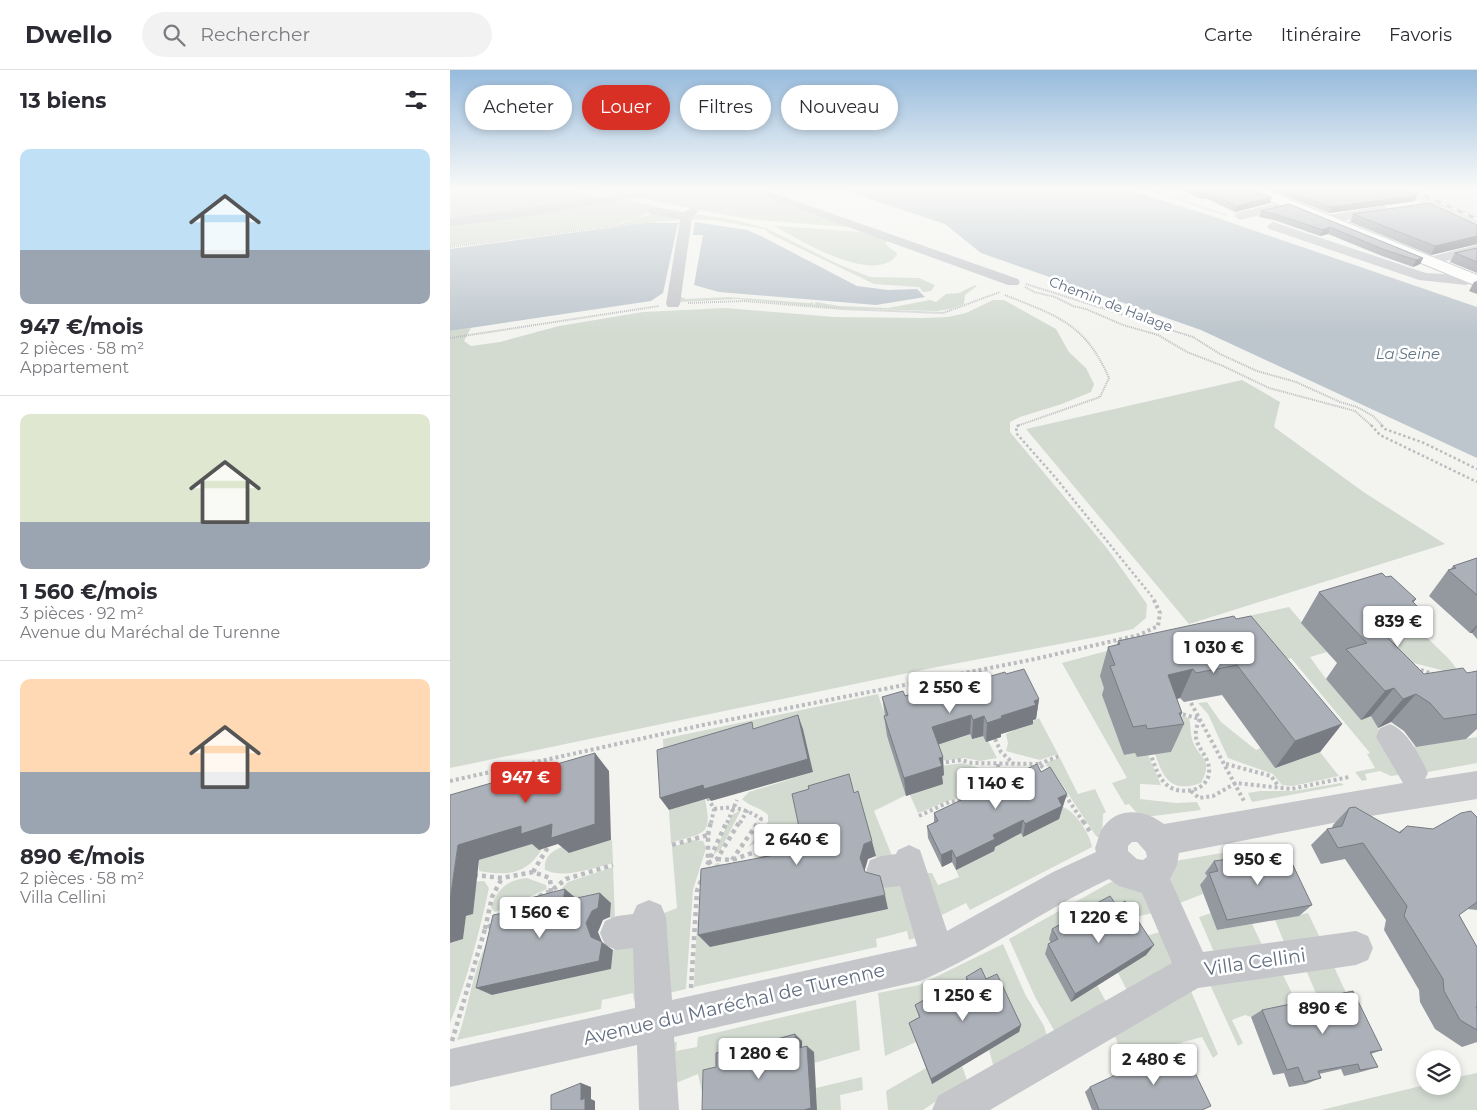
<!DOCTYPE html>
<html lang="fr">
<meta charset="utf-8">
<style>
:root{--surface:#fff;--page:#f2f2f3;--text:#2b2b33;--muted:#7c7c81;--line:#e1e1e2;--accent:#d93025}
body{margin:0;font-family:Montserrat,sans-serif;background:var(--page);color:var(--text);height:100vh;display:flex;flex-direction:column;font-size:19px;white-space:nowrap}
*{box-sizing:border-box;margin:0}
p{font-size:16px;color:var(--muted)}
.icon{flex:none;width:28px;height:28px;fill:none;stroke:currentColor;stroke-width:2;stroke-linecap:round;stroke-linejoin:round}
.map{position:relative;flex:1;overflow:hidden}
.details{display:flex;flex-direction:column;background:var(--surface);width:450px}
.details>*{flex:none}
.banner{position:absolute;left:15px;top:15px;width:475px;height:45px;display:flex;gap:10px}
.controls{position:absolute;left:966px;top:980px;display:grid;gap:10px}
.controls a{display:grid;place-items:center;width:45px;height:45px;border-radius:50%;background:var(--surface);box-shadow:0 2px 8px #0003;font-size:25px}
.price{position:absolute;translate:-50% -42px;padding:0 11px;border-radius:5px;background:#fff;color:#222;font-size:16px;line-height:32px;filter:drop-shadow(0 1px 2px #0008)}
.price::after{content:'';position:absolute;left:50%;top:30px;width:15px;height:11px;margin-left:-8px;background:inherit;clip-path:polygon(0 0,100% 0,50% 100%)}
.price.active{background:var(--accent);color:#fff}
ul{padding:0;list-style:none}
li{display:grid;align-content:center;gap:10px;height:265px;padding:0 20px}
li+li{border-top:1px solid var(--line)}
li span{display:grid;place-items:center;height:155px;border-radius:10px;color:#555}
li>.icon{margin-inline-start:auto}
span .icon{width:90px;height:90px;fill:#fffc;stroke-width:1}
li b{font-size:21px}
h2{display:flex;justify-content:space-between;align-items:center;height:60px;padding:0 20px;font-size:21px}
.pill{padding:0 18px;border-radius:22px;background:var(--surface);box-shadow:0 2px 8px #0003;font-size:18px;line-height:45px}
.pill.active{background:var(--accent);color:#fff}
header{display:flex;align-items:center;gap:30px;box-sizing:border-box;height:70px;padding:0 25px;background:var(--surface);border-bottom:1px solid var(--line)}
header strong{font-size:24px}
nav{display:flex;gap:28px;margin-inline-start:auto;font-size:18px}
.search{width:350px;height:45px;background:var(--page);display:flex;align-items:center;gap:12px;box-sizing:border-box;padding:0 18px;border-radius:28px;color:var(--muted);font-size:19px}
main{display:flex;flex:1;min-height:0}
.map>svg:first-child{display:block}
</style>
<header>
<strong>Dwello</strong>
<div class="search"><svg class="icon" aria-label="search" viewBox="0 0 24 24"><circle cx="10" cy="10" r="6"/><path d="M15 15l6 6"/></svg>Rechercher</div>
<nav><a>Carte</a><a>Itinéraire</a><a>Favoris</a></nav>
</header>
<main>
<section class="details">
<h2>13 biens<svg class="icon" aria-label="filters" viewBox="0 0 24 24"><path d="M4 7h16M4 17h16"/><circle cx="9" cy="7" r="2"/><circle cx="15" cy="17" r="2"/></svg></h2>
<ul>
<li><span style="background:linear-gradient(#bfe0f5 65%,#9aa5b1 0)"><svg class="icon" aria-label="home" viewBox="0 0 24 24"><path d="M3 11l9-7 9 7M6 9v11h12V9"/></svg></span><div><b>947 €/mois</b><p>2 pièces · 58 m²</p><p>Appartement</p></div></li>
<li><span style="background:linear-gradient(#dfe7d0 70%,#9aa5b1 0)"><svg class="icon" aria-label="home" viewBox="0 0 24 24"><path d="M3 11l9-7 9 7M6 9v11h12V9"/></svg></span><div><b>1 560 €/mois</b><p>3 pièces · 92 m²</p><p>Avenue du Maréchal de Turenne</p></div></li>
<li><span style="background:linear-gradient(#ffd9b3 60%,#9aa5b1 0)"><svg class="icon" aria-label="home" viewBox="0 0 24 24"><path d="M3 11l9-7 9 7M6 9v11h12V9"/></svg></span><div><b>890 €/mois</b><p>2 pièces · 58 m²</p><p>Villa Cellini</p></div></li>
</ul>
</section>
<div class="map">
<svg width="1027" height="1040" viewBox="0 0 1027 1040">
<rect width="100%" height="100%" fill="#f3f4f0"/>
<polygon fill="#e4e5e3" points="947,118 1027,118 1027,155 1003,143"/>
<g fill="#d3dbd1">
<polygon points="0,118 109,118 144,126 141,130 0,150"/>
<polygon points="126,118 212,118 165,125"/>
<polygon points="237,118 289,118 398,157 297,149 188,128 188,126"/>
<polygon points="947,118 955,118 1027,151 1027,155"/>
<polygon points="170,129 203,135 204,138 198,143 165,155 0,176 0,155"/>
<polygon points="203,143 230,146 228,150 170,156"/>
<polygon points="244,144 286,150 318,159 388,194 420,207 469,208 485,215 481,221 473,222 469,217 424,214 316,162 318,161 314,159 264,150 239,149"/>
<path d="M325,156L413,162L438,171L435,173L437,176L447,183V185C424,216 347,169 325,156Z"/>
<polygon points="525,215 527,216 515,225 514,234 500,239 487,241 386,238 287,229 230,232 226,225 236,229 279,227 359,233 364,232 363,234 364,235 366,232 389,236 438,238 480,230 486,232 496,224 509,223"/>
<polygon points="543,230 554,230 606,259 619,282 636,298 644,314 641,322 612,334 570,347 560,352 560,362 656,477 697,534 696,548 683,559 652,566 477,599 0,698 0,261 21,258 14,271 21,276 50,272 109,256 193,242 276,238 384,247 472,248 498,247 516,243"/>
<polygon points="792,310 830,332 824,357 915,423 995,474 739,554 576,359"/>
<polygon points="930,522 999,589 1027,625 991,600 952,590 939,585 920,537"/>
<polygon points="839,537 877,582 860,587 876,609 911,649 925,645 924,651 955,704 941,706 930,701 915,704 917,710 912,711 905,702 925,698 917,684 920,683 841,588 657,624 674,685 685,683 687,687 698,685 711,715 690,714 690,729 726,733 747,732 751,740 695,747 686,742 679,734 675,735 662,713 677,708 612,593 731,561"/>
<path d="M428,624L441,664L447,696L456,725L424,741L442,786L427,792L412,738L358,784L330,789L317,782L308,772L298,777L318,752V745C310,737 300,737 292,729L299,722L363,702L214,692L213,669Z"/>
<polygon points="757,632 771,652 806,680 811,678 825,698 870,682 889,706 843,716 832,715 823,704 778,688 758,644 748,633"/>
<path d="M728,645L739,648C741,655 740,662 742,669C747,689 765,686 751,713C722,723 714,710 705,684L721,682Z"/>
<polygon points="589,648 608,684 590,690 556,681 558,673 556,664"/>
<polygon points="520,664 522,669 533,666 538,671 547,688 530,691 515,688 489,691 484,676"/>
<polygon points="1027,667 1027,693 973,703 955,678"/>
<polygon points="610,688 628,724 645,719 656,742 653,744 652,769 646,766 605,704 596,695 597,692"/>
<path d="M513,693C527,698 536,697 545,710C538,728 516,725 501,730C489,733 479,740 468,743L460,725L492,714L491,696Z"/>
<polygon points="891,713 894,715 802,732 798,723 810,721 844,721"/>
<path d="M255,729C263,767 254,762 221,773L219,740Z"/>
<path d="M613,737C626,742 640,764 642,777L520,840L516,833L486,848L475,803H482L488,815L509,807L506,800L542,778L571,763L574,767L605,742Z"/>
<polygon points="291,740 271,779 263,785 282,745"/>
<path d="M162,770L163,793C143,798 115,809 95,800C93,784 106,779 119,774V783Z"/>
<polygon points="244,770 253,771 256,778 243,820 236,919 214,924 209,845 227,838 222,777"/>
<path d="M90,771L92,779C76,805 57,806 29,801V790Z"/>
<polygon points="825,774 836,799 756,803 759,813 750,815 753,824 722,836 713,812 725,791"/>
<path d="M267,793L271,794L275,799L431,812L449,809L465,868L459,870L457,861L426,869L427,877L244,917C246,891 245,806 267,793Z"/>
<polygon points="163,797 165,849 160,848 161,834 125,840 109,821 118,812"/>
<path d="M77,808L96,815L97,819L45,842L41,838C47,819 57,810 77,808Z"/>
<path d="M34,811L39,818C29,864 17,910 0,953V873L13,869L16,846L23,844L20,812Z"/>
<polygon points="668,811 697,819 706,842 674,850 604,879 621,932 647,915 660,939 620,969 604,960 585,927 559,869 661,812"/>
<path d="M89,834L43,925L161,899L164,875L187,872L189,931H184L183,923L152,930L151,939L7,970C22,931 24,874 57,846C66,838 78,836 89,834Z"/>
<polygon points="761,843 767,860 802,854 814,879 764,882 749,847"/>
<polygon points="858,843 874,876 834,872 825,850"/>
<polygon points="713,861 730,898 681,928 668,903 686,869"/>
<polygon points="553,874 575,924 594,956 598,969 545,1002 539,980 569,962 472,954 466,972 435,986 428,923 469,915"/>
<polygon points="879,886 898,927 870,933 851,888"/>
<polygon points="826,891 849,937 801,947 795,945 782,950 793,973 788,976 757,908"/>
<polygon points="738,914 768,984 763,988 752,967 719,976 722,981 679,1001 662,959"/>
<polygon points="406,930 410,980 364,993 352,985 351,971 256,1040 248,1004 221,1015 217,973 227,972 226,981 247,977 248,967"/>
<polygon points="512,996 520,1019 485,1032 473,1040 438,1040 436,1021 476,998"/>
<polygon points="1027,1003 1027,1040 871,1040 975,1015 1002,1016 1003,1008"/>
<polygon points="412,1007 413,1020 390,1025 391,1040 367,1040 366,1018"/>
</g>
<g fill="#bdc6cd">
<polygon points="388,118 672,118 759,145 1027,237 1027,388 751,260 531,183 495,154"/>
<polygon points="245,152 297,160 311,166 407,216 438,220 467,219 475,227 426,235 269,222 244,215 253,165 243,165"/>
<polygon points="195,153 228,153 213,223 201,231 0,261 0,179"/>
</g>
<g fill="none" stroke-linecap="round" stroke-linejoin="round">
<g stroke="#b4b7bc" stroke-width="2">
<polygon id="major" points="795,118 811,118 1027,205 1027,216 796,121"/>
</g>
<g stroke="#bbbcbf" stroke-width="2" stroke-dasharray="1 1" stroke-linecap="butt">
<polyline points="388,118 411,125"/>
<polyline points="694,118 776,145"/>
<polyline points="962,127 978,135"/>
<polyline points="726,128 745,125"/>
<polyline points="0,177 171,155 192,146"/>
<polyline points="576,214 743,267 770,284 807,301 846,312 890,332 907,337 923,346 933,356"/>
<polyline points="575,217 584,222 605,227 623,236 636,239 673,255 708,265 737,282 773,296 819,318 905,341 922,356"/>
<path d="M555,225C607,246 635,253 659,308L650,327L567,356"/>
<polyline points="238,233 295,231 393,239 493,243 550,222"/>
<polyline points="0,268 209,236"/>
</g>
<g stroke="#bbbcbf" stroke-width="2.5" stroke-dasharray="2.5 2.5" stroke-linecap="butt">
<polyline points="569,355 566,357 567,364 605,407 704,529"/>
<polyline points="921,355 930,365 1027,412"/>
<polyline points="931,355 935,359 974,373 1027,399"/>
</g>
<g stroke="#bbbcbf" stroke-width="4" stroke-dasharray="3 3" stroke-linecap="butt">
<polyline points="965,598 983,604"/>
<polyline points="741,633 794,731"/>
<polyline points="545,669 551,682 564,694"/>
<path d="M700,682C704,694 708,708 718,716C730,725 757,722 759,703C761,681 736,676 750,649L728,643"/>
<polyline points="490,693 511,690 522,693 589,694 598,702"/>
<polyline points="548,694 548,711"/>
<polyline points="589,694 609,686"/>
<polyline points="776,694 821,706 829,717"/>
<polyline points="0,711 253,655 585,589 689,565 708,556 710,543 703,528"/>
<polyline points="741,721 749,728 763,726 786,713 841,719 899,707"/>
<polyline points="615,725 634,753"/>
<polyline points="258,728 264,739 261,753"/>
<path d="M264,739C283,736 295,738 311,749L308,753"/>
<polyline points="469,746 499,732 512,730"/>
<polyline points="277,753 287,730"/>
<polyline points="290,753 298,739"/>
</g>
<g stroke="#bbbcbf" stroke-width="4.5" stroke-dasharray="4 4" stroke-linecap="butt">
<polyline points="633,751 641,763"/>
<polyline points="258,765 261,751"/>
<polyline points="222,775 258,765 258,791"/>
<polyline points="267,789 282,790 305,782 317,788"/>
<polyline points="282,790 309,751"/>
<polyline points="258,793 267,789 290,751"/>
<polyline points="83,802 98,777"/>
<polyline points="254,802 277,751"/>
<polyline points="24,805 52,808 83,802 100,808 101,822"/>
<polyline points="89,826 101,821 116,809 163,795"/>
<polyline points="56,844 83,829"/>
<polyline points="35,859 42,827 52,808"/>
<polyline points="241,918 247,821 252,808"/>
<polyline points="2,971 35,859 43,854"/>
</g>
<g fill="#c4c6ca" fill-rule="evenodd">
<polygon points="209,118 233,118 227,121 59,149 0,156 0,148 59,141"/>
<polygon points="294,118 309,118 568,209 570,212 568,215 558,215 296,120"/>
<polygon points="1020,118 1027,118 1027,121 1022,120"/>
<polygon points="841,130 845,132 847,134 845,136 790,150 784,146 786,143"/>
<polygon points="934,136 940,140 938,143 879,153 873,149 879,145"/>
<polygon points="204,137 234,142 243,137 249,141 242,147 230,234 228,237 218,237 216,234 230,149 200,144 198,141 200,138"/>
<polygon points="823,152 976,203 1026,206 1027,210 1016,215 969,210 819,159 817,156"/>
<polygon points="1027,175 1027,183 980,195 973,191 975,188"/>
<path d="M940,654C958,661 970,686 978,703L975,709L1027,701V729L914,747L729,783L727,795L720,809L753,882L906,861L918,866L923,878L918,890L906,895L748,918L540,1040H482L488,1026L722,893L692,823L669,816L659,809C594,839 536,883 470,911L224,967L229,1040H189L187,975L0,1017V979L185,938L183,878L167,880L155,875L150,863L155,851L167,846L183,844L187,835L199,830L211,835L216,847L222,930L467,876L450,816L432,818L420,814L416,802L420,790L432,786L446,784L448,780L459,775L470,780L497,861L603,802L646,782L645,778C648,771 649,762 654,756C669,736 696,740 714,754L953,713L926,667L930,658ZM682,772H687L696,782L697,787L693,790L687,789L678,781V776Z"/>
</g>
<use href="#major" fill="#fff" fill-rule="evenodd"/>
<g stroke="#a3a7ae" stroke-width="3">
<polyline id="rail" points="958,118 1027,149"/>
</g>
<use href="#rail" stroke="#fff" stroke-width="2" stroke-dasharray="6" stroke-linecap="butt"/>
</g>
<g fill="#94989f">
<polygon points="728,118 799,118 820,133 785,142 755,128 751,129"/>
<polygon points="815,118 951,118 965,131 879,143"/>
<polygon points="839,134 973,188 970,194 963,197 932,186 878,164 870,166 824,150 809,147 811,141"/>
<polygon points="903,144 1027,155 1027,174 981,185 900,152"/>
<polygon points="1027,178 1027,203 1000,192 1005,183"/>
<polygon points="1027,211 1027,224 1019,221 1024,212"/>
<polygon points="1027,488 1027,569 1022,563 1020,563 979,526 998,500 1000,500 1003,496"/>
<polygon points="869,522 963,533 967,536 944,566 938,568 974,604 1027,644 1027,659 1016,669 966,677 954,661 941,652 928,658 921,646 911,650 876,609 887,593 851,553"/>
<polygon points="786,549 892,654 870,682 825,698 772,625 734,632 730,628 727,629 732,643 731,646 734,654 721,682 687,687 685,683 674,685 652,625 654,618 650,606 658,577 667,575 668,571"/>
<polygon points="556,604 589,629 586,649 583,650 583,654 551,664 551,667 536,672 533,666 522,669 520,664 489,674 494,705 492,706 493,714 456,726 437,666 434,646 435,646 432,627 455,626 503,617"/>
<polygon points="562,706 613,737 612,738 609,749 573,767 571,763 545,777 544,781 506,800 502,792 492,797 478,768 477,756 484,752 484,743 544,714 545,709"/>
<polygon points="899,738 949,762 957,756 983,759 1027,747 1027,840 1017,839 1009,845 1027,877 1027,972 1012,977 985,959 970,932 969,920 934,860 936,850 895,789 871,794 861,775 877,759 882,758 883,755"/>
<polygon points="811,783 830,790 862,835 849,846 767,860 750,815 757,806 755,803 764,791 780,793 806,789"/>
<polygon points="647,833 667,836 704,875 696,885 621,932 595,884 598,874 601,873 599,869 602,859 619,855 643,842"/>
<polygon points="516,907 536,909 571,955 569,962 482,1014 459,953 469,947 465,935 483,932 516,914"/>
<polygon points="812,940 932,980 921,984 928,997 911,1002 894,1006 891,999 869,1004 871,1008 856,1014 839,1017 834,1003 823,1005 801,947"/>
<polygon points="640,1017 752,1040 642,1040 635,1022"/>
</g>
<g fill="#787c82">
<polygon points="756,122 755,128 751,129 752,123"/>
<polygon points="967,125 965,131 879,143 881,137"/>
<polygon points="822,127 820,133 785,142 787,136"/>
<polygon points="880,157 878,164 870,166 873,160"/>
<polygon points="1027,166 1027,174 981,185 985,176"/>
<polygon points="973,188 970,194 963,197 966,190"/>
<polygon points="966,529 959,538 967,536 944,566 915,576 917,573 921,551"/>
<polygon points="1027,555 1027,557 1022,563 1020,563"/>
<polygon points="743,599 730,628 707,634 718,605"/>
<polygon points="944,618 921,646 911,650 935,621"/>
<polygon points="966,624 941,652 928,658 953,629"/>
<polygon points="589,629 586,649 583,650 583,654 551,664 551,667 536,672 537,653"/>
<polygon points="348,645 353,659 363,702 261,731 259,728 219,740 210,728"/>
<polygon points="521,645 520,664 484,676 482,657"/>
<polygon points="534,646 533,666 522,669 523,650"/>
<polygon points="892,654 870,682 825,698 845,671"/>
<polygon points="145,683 159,701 161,770 119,783 108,774 89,780 82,774 29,790 23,844 16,846 13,869 0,873 0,830 8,775"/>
<polygon points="493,687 494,705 492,706 493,714 456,726 454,708 489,688"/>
<polygon points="617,724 609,749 573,767 575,754 608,728"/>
<polygon points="573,750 571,763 545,777 544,781 506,800 506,788 543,765"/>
<polygon points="422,771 426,786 418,789 414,803 410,788 414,774"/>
<polygon points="502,780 502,792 492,797 491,785"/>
<polygon points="115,819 127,829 113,831"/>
<polygon points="150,823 161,833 160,847 153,850 148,862 152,872 163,880 161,899 42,925 26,918 141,867 136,853"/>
<polygon points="435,825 438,839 260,877 248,865"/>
<polygon points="704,875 696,885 621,932 625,924"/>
<polygon points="571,955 569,962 482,1014 481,1009"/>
<polygon points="345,964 352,971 352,985 346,979"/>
<polygon points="357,976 364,982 367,1040 354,1040"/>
<polygon points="285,978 294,984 285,986"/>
<polygon points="131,1013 141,1017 141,1029 145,1031 145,1040 135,1040 131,1030"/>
</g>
<g fill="#acb1b9" stroke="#787c82">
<polygon points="741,118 799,118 822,127 787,136 756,122 752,123"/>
<polygon points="831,118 951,118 967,125 881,137"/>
<polygon points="979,133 1027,155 1027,166 985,176 903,144"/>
<polygon points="839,134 973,188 966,190 935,180 880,157 873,160 825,144 811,141"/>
<polygon points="1027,178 1027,192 1005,183"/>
<polygon points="1027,488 1027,525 998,500 1006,498 1003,496"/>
<polygon points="932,503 936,507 941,506 966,529 962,531 967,536 921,551 974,604 1013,598 1017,603 1027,601 1027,644 994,649 980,633 966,624 953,629 944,618 935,621 896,579 917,573 869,522"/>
<polygon points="784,546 786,549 801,546 892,654 845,671 787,595 746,603 743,599 718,605 732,643 729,643 734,654 697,659 696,655 683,657 660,596 665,595 658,577 670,574 668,571"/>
<polygon points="574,599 589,629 584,631 586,635 551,646 552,648 537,653 534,646 523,650 521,645 482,657 493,687 489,688 492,696 454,708 434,646 438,645 432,627 453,621 455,626 501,612 503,617 555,602 556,604"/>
<polygon points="348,645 358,689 254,719 253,715 210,728 207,680 302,652 303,659"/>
<polygon points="145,683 145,754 101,768 102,754 71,764 71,756 8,775 0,830 0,725"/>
<polygon points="587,694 591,702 600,697 617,724 608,728 612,736 575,754 573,750 543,765 545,769 506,788 502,780 491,785 477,756 488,751 484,743 547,713 545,709 560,703 562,706"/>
<polygon points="399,704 404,723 408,721 422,771 414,774 410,788 415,802 430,806 435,825 248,865 251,799 335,783 353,776 342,724 359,719 358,716"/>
<polygon points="905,737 950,763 957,756 983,759 1011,743 1021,741 1027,747 1027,832 1009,845 1027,877 1027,936 1026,937 1027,939 1027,960 1010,950 994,921 993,909 954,846 957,836 913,773 888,778 877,759 892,756 899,738"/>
<polygon points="825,780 830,790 840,789 862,835 777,850 759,803 768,801 764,791 779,789 780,793 813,788 811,783"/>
<polygon points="115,819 113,831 150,823 148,838 142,841 136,853 141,867 152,872 149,891 26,918 43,845 79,838 81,828 103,822"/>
<polygon points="660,826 667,836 675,831 704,875 625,924 598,874 608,869 602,859 616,851 619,855 650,838 647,833"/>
<polygon points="531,898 536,909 547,904 571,955 481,1009 459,953 470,947 465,935 481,926 483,932 519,912 516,907"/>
<polygon points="903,921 932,980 920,982 928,997 910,1000 908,994 868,1001 871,1008 854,1012 848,997 837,1000 812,940"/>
<polygon points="345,964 346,979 357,976 361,1038 354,1040 252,1040 253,1000 266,997 266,983 285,978 285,986 327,976 327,969"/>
<polygon points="731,974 761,1036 752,1040 649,1040 640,1017"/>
<polygon points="131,1013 131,1030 135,1028 135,1040 101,1040 101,1025"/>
</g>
<linearGradient id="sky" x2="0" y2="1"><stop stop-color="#97bbdd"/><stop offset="0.45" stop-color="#fafaf8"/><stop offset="1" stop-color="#fafaf8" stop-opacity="0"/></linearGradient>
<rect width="1027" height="263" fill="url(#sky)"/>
<g text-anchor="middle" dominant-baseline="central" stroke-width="5" stroke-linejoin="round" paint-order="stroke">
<g font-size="14" fill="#626e82" stroke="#fff">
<text transform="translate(661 234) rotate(21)">Chemin de Halage</text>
</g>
<g font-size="15" font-style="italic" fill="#627687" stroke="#fff">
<text x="958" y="283">La Seine</text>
</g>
<g font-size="19" fill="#626e82" stroke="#fff">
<text transform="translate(805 892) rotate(-8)">Villa Cellini</text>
<text transform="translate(284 934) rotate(-13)">Avenue du Maréchal de Turenne</text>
</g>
</g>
</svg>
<div class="controls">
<a><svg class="icon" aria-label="layers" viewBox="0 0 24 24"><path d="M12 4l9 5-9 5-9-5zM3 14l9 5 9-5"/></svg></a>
</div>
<b class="price" style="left:948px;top:578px">839 €</b>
<b class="price" style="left:764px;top:604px">1 030 €</b>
<b class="price" style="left:500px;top:644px">2 550 €</b>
<b class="price active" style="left:76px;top:734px">947 €</b>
<b class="price" style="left:546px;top:740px">1 140 €</b>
<b class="price" style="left:347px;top:796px">2 640 €</b>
<b class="price" style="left:808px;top:816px">950 €</b>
<b class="price" style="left:90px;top:869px">1 560 €</b>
<b class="price" style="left:649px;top:874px">1 220 €</b>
<b class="price" style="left:513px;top:952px">1 250 €</b>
<b class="price" style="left:873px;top:965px">890 €</b>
<b class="price" style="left:309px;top:1010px">1 280 €</b>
<b class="price" style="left:704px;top:1016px">2 480 €</b>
<div class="banner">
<a class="pill">Acheter</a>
<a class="pill active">Louer</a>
<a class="pill">Filtres</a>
<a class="pill">Nouveau</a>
</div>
</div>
</main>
